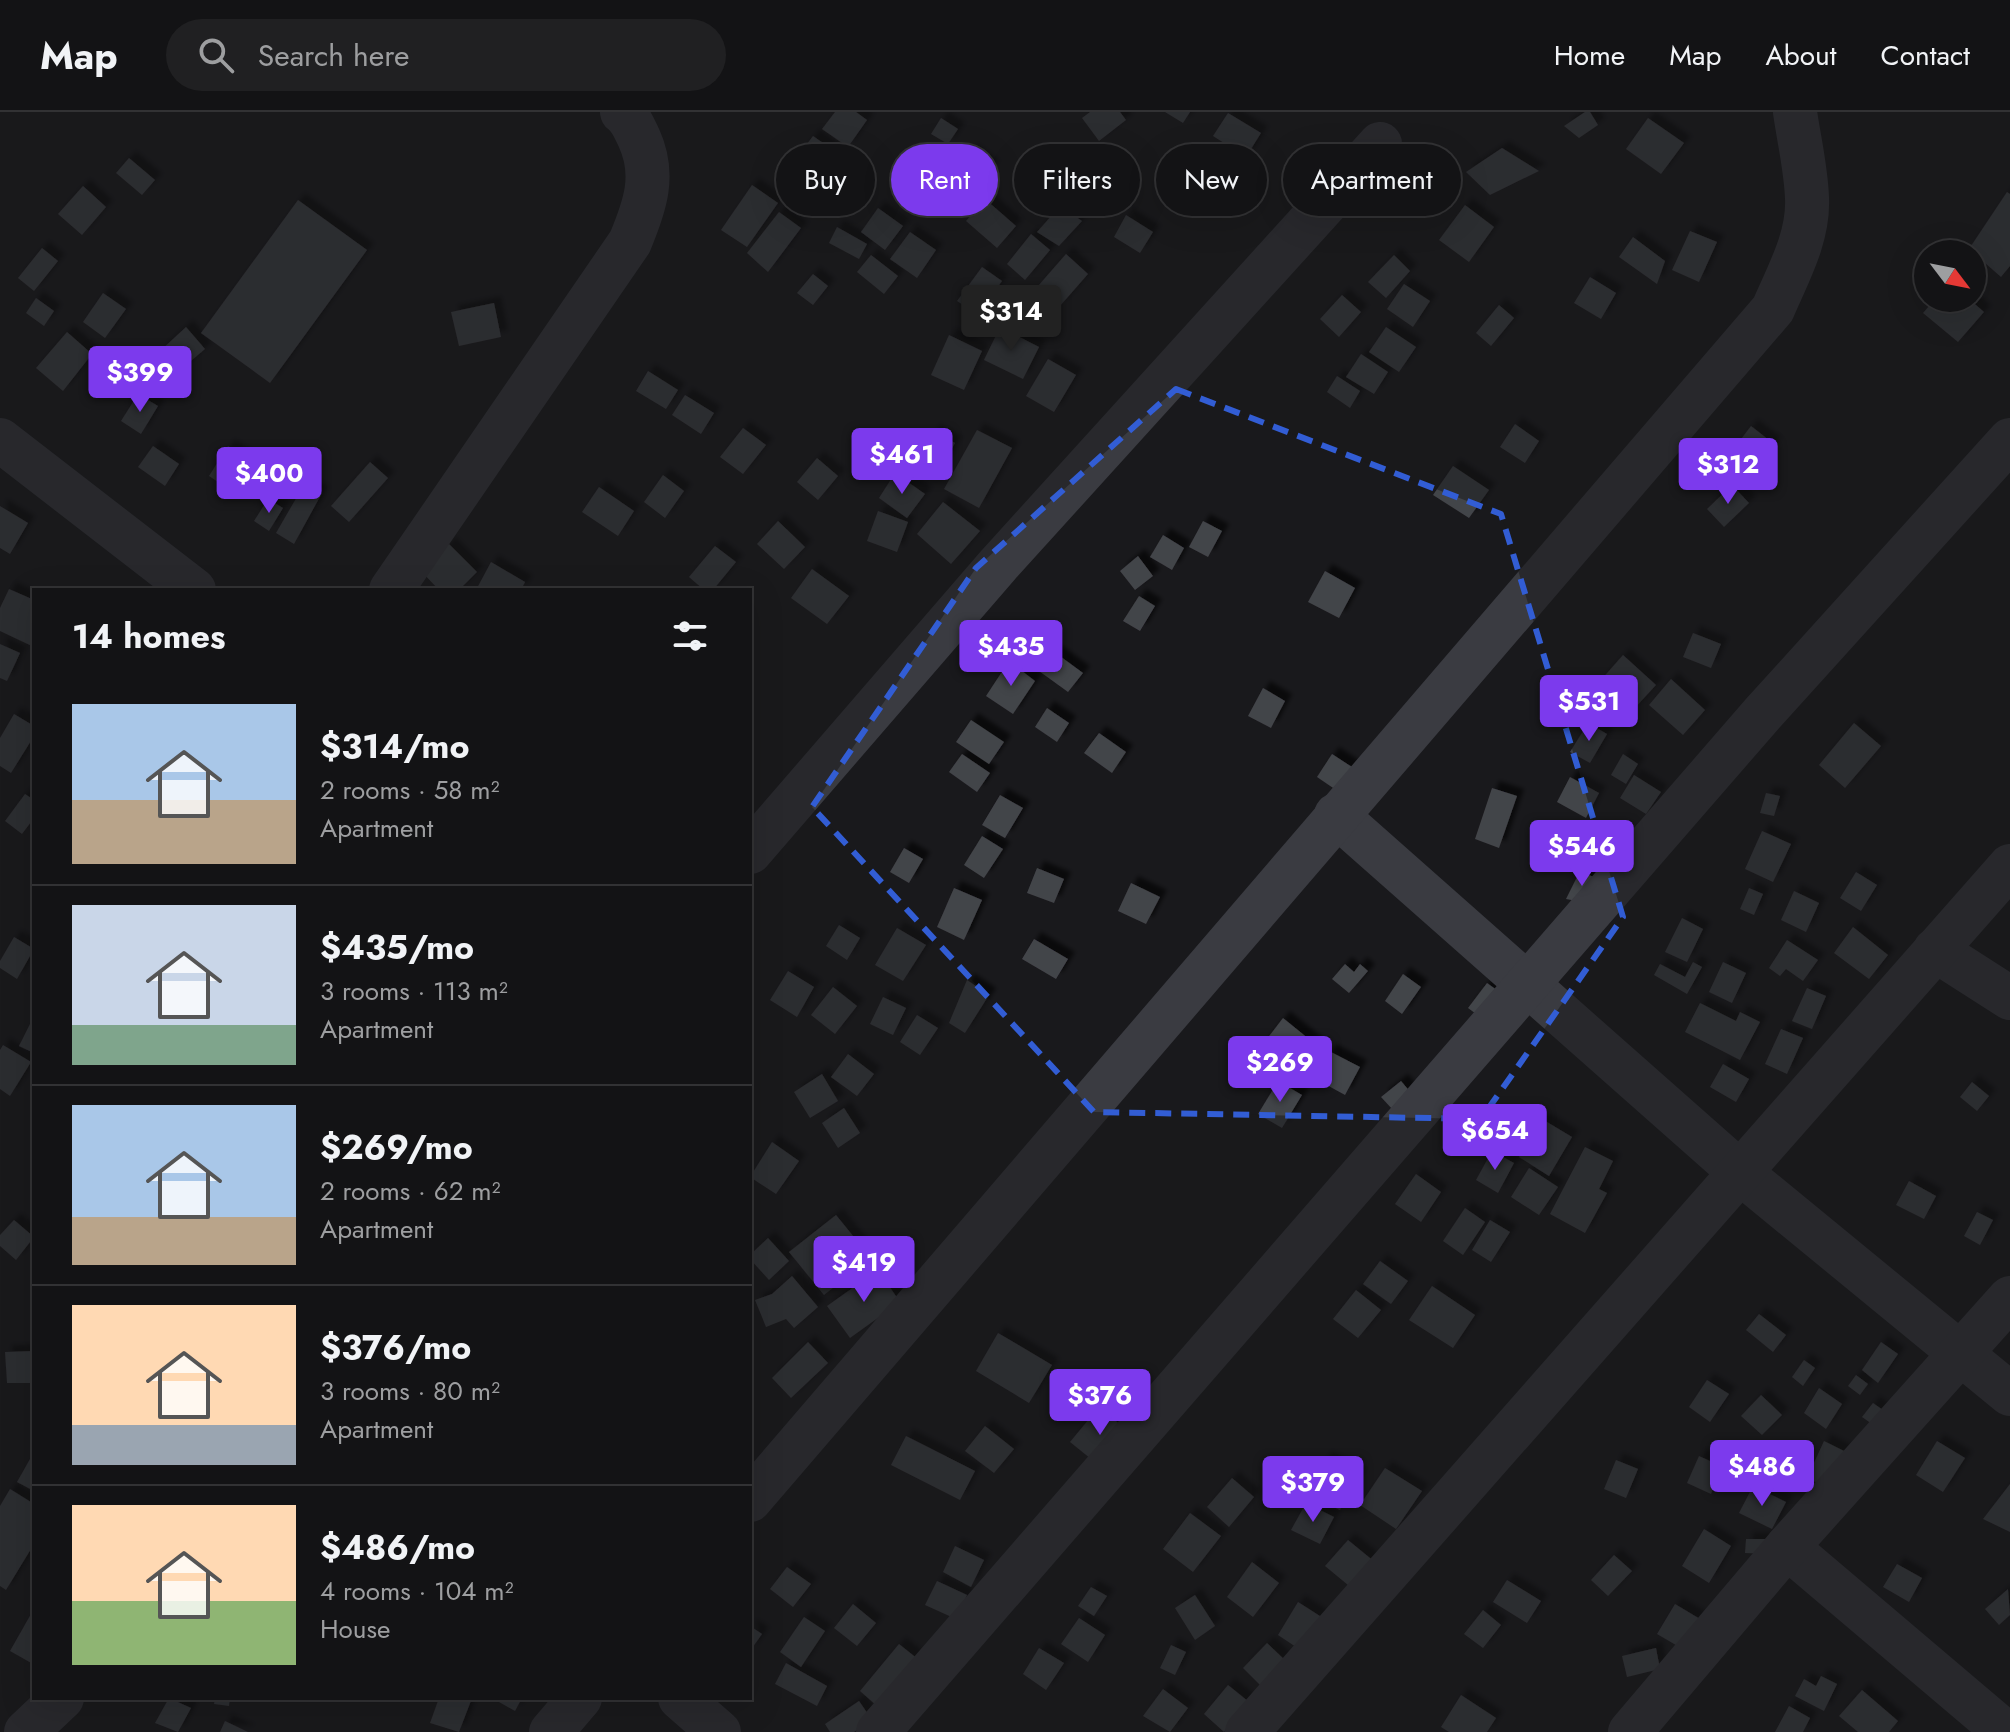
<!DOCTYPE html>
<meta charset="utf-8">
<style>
:root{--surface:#131315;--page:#202022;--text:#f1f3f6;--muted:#9d9ea0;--line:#323234;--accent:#7c3aed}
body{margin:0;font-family:Jost,sans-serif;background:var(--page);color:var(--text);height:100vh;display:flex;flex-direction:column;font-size:30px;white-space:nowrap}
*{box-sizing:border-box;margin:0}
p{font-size:26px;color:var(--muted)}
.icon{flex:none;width:44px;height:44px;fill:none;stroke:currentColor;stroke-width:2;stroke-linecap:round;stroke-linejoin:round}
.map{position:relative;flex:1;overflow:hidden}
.sheet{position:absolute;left:32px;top:476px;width:720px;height:1112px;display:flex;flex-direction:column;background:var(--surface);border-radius:0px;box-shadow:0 8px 32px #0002,0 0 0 2px var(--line)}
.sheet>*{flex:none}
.top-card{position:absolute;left:776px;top:32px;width:760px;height:72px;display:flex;gap:16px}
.needle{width:52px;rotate:122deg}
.tools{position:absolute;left:1914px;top:128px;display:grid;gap:16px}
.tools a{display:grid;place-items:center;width:72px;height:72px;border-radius:50%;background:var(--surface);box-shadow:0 8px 32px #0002,0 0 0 2px var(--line);font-size:40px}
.price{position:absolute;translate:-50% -68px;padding:0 18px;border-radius:8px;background:var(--accent);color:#fff;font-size:26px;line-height:52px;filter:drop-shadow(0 2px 4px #0008)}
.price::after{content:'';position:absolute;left:50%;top:48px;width:24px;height:18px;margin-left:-12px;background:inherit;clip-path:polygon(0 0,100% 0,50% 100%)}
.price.on{background:#222;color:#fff}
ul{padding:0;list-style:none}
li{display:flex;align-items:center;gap:24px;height:200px;padding:0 40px}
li+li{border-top:2px solid var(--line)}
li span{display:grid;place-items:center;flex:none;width:224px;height:160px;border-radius:0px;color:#555}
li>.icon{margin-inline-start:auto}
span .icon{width:96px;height:96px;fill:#fffc;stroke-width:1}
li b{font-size:34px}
h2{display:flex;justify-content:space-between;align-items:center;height:96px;padding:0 40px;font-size:34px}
.chip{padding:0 28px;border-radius:36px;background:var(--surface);box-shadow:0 8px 32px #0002,0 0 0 2px var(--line);font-size:28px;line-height:72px}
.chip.on{background:var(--accent);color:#fff}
header{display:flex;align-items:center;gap:48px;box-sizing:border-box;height:112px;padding:0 40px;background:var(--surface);border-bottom:2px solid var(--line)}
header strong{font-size:38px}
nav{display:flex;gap:44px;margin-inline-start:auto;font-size:28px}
.search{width:560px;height:72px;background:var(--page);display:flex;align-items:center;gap:20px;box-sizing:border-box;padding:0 28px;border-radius:44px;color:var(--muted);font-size:30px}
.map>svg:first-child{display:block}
</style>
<header>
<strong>Map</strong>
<div class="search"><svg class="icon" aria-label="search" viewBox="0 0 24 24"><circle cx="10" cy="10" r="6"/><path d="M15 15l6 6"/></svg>Search here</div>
<nav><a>Home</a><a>Map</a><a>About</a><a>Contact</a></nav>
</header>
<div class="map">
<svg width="2010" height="1620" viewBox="0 0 2010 1620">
<defs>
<filter id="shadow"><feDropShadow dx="7" dy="-7" stdDeviation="2" flood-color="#0009"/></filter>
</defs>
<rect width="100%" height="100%" fill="#19191c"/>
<g fill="#434449" filter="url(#shadow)">
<polygon points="835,0 856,0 867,8 848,35 822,17"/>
<polygon points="1090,0 1120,0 1126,8 1099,29 1082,6"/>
<polygon points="1165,0 1190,0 1183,11"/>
<polygon points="1585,0 1590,0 1598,13 1579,26 1564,14"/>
<polygon points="1228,1 1261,21 1246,45 1213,24"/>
<polygon points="941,6 958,17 948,32 931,22"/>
<polygon points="1648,6 1684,31 1661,62 1626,37"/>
<polygon points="813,24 850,50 821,90 783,64"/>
<polygon points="1502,36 1539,59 1490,83 1466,60"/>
<polygon points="971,39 992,55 971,82 950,66"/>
<polygon points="1190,40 1214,56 1196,84 1172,68"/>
<polygon points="909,42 939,67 919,90 889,66"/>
<polygon points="129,46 155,68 142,83 116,61"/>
<polygon points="1093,54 1124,75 1105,102 1074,81"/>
<polygon points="752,73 778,91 747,135 721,118"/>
<polygon points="83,74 106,95 82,123 58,102"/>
<polygon points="2007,80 2010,82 2010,154 2001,165 1969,137"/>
<polygon points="985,87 1016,114 997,136 966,109"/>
<polygon points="298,88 367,138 270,271 201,221"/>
<polygon points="1465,93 1494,115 1469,150 1439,128"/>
<polygon points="1060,94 1082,109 1059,134 1037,120"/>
<polygon points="878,96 903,114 885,138 861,120"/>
<polygon points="779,100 801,116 768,160 747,141"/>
<polygon points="1126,103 1153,120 1140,141 1114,125"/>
<polygon points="837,115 867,132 859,147 829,131"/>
<polygon points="1690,119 1717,130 1699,170 1672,158"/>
<polygon points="910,120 936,138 917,166 890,147"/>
<polygon points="1031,122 1050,138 1025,168 1007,152"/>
<polygon points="1633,125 1665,149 1657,172 1619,145"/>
<polygon points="42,136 58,149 34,179 18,166"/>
<polygon points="1066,142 1088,162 1060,194 1038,174"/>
<polygon points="871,143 898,164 884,182 857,160"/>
<polygon points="1394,143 1410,159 1386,186 1368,170"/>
<polygon points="982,155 1002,169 978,203 957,189"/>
<polygon points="813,162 828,174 813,193 797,181"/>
<polygon points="1590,165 1616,181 1601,207 1574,191"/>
<polygon points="1404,172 1430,189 1413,215 1387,197"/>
<polygon points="103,181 126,197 105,226 83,210"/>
<polygon points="1342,183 1361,200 1339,225 1320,207"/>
<polygon points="36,186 54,199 44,214 26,201"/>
<polygon points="1936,186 1968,186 1984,200 1958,230 1923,201"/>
<polygon points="494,191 501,225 459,234 451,200"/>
<polygon points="1499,193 1514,206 1491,234 1476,221"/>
<polygon points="186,215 205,237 178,260 160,239"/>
<polygon points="1000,215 1039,235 1023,267 984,248"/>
<polygon points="1386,215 1416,235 1399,260 1369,240"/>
<polygon points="67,220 92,242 63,279 36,256"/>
<polygon points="949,223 982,239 964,278 931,263"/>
<polygon points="1361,242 1388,260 1374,282 1346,265"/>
<polygon points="1048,247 1076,263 1054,300 1026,284"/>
<polygon points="648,259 678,278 666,297 636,279"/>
<polygon points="1337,264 1360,279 1350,296 1327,280"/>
<polygon points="138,282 158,294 141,322 121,309"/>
<polygon points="685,283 714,301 701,322 672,303"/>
<polygon points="1515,312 1539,329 1525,351 1500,335"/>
<polygon points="1751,314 1774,332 1759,352 1735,335"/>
<polygon points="743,316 766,333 743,362 720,345"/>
<polygon points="977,318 1012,336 979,396 944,377"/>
<polygon points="934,319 955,331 937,363 916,351"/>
<polygon points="153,334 179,352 165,374 138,355"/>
<polygon points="228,334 255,352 236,382 209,364"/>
<polygon points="817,346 838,364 818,388 797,370"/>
<polygon points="370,350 388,366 349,410 331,394"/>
<polygon points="1453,354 1489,378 1469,406 1433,383"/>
<polygon points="895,361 925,382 907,406 879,386"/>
<polygon points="663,363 684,379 665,406 644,390"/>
<polygon points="305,371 322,381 294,432 276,421"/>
<polygon points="1732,373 1749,391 1724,415 1707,397"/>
<polygon points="599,375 634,399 618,424 582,400"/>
<polygon points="268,387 283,396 269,419 254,409"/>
<polygon points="943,390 980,419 951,452 917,422"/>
<polygon points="0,394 28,411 10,442 0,436"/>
<polygon points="878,399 908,410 897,440 867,429"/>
<polygon points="778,409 805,435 784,457 757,432"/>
<polygon points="1203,409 1222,419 1208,445 1189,435"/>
<polygon points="1163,423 1184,436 1172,458 1150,445"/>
<polygon points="449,432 477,460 459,478 439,478 422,460"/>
<polygon points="715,434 736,450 713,478 704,478 689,465"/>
<polygon points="1138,444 1153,464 1135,478 1120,459"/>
<polygon points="491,450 525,470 521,478 476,478"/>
<polygon points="812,457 849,484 827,512 791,486"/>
<polygon points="1325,459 1355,476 1339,506 1308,490"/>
<polygon points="9,477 34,488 34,535 0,519 0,496"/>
<polygon points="1139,484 1155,494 1140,519 1123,509"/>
<polygon points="1693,521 1721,532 1711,556 1683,545"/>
<polygon points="0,532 20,541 7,569 0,566"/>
<polygon points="1053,539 1083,561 1068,580 1039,559"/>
<polygon points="1623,543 1656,573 1633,598 1600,569"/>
<polygon points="1009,549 1035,569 1013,602 986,584"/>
<polygon points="1671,567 1705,598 1683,623 1649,593"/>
<polygon points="1263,576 1285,589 1271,616 1248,604"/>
<polygon points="1047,596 1069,611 1057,630 1035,615"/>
<polygon points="14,602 34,614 34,624 11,661 0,654 0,626"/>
<polygon points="971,608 1004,630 989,652 956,630"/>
<polygon points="1588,611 1607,622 1590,651 1570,640"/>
<polygon points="1854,611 1881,634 1845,676 1819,653"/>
<polygon points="1099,621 1126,640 1112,661 1084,641"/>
<polygon points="962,642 990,661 977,680 949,660"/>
<polygon points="1332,642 1355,657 1339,680 1317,665"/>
<polygon points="1623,642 1638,652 1626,672 1611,663"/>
<polygon points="1634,663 1661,680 1646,702 1620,686"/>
<polygon points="1570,665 1599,681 1586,706 1557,690"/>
<polygon points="1492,676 1517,684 1499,736 1475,727"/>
<polygon points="1766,681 1780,684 1774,704 1760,701"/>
<polygon points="25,682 34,688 34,706 22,722 5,709"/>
<polygon points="1000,683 1023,696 1005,726 982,713"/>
<polygon points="1762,719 1791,732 1773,770 1745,757"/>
<polygon points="982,724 1003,737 984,766 964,753"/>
<polygon points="904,736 923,747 909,771 890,760"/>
<polygon points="1037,756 1064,767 1054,791 1027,781"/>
<polygon points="1580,759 1598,767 1587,791 1566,787"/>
<polygon points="1856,760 1877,773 1861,799 1840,786"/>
<polygon points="1131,771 1160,785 1146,812 1118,799"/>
<polygon points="954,776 982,788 964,828 937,815"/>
<polygon points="1749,776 1763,782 1754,803 1740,797"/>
<polygon points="1794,779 1819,791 1806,820 1781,808"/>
<polygon points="1682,806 1703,817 1687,850 1665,840"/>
<polygon points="839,813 860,826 847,848 826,834"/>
<polygon points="1853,815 1888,843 1869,867 1834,841"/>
<polygon points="897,816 926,833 903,869 875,853"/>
<polygon points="14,825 34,837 17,867 0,856 0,849"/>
<polygon points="1034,827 1068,847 1056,867 1022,847"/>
<polygon points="1787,828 1818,848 1803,869 1786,857 1780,864 1769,856"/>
<polygon points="1693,850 1702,855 1687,882 1654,863 1660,852 1685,865"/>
<polygon points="1723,850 1746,861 1732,891 1709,880"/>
<polygon points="1345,852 1354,860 1360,852 1368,859 1349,881 1332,867"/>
<polygon points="788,859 814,875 797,905 770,888"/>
<polygon points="1403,862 1421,875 1402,902 1385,889"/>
<polygon points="967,868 989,883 965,921 949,911"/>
<polygon points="1487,871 1505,884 1487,910 1468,896"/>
<polygon points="833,875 857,894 835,922 811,903"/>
<polygon points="1807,876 1826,884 1812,917 1792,909"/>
<polygon points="883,885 906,896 893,923 870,912"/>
<polygon points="1700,891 1736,909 1740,900 1760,910 1740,948 1685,920"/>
<polygon points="917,903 938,916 920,943 900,930"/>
<polygon points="1283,906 1320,936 1296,965 1260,936"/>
<polygon points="31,910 34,911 34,941 19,934"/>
<polygon points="1781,917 1803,926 1787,962 1765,952"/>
<polygon points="3,933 31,950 10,984 0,977 0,938"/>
<polygon points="1329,939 1360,955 1345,983 1314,966"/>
<polygon points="848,942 874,962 857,984 831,965"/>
<polygon points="1723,952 1749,967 1736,990 1710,975"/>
<polygon points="822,962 838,989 810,1006 794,980"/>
<polygon points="1278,969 1302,983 1282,1016 1258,1002"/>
<polygon points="1401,969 1412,982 1393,998 1381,985"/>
<polygon points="1972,970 1989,984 1977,999 1960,985"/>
<polygon points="844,996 860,1021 838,1036 822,1011"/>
<polygon points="1542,1007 1572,1025 1549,1064 1519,1045"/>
<polygon points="772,1030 799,1049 776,1082 750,1065"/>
<polygon points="1585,1035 1613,1049 1599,1077 1607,1081 1585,1121 1550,1102"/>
<polygon points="1492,1039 1514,1051 1498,1081 1476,1068"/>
<polygon points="1529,1056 1558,1075 1539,1103 1511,1085"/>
<polygon points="1416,1062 1441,1080 1421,1110 1395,1092"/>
<polygon points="1909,1069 1936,1084 1924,1107 1896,1093"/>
<polygon points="1465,1096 1485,1110 1463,1143 1443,1129"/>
<polygon points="1977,1100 1993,1108 1980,1133 1964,1124"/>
<polygon points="836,1103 871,1146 824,1183 789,1140"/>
<polygon points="14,1108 34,1125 16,1148 0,1134 0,1123"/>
<polygon points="1490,1108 1510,1120 1491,1150 1472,1138"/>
<polygon points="768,1126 789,1149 769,1168 750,1147 750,1143"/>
<polygon points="1380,1149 1408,1169 1391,1192 1363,1172"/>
<polygon points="878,1158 900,1190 850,1226 827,1194"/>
<polygon points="792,1164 818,1195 794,1216 786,1207 766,1215 755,1188 772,1182"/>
<polygon points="1432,1174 1475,1203 1453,1236 1409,1208"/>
<polygon points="1356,1178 1381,1198 1358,1226 1333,1207"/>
<polygon points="1759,1202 1786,1223 1773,1240 1746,1218"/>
<polygon points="998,1221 1052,1253 1029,1291 976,1259"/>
<polygon points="808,1230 828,1251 791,1286 772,1266"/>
<polygon points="1881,1230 1898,1242 1878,1271 1862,1258"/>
<polygon points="34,1239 34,1271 7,1271 5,1240"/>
<polygon points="1804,1248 1815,1256 1803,1274 1792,1265"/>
<polygon points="1856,1263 1868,1272 1860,1283 1848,1274"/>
<polygon points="1117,1266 1153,1292 1135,1317 1100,1290"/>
<polygon points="1707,1268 1729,1282 1710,1310 1689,1295"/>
<polygon points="1819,1276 1842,1292 1826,1317 1804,1301"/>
<polygon points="1761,1283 1782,1303 1762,1323 1741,1304"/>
<polygon points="1873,1291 1890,1303 1872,1312 1862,1305"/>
<polygon points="1099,1295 1129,1320 1101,1355 1070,1330"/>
<polygon points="985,1314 1014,1337 994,1361 965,1339"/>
<polygon points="906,1324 975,1359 960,1388 891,1353"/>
<polygon points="1824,1329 1848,1341 1830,1377 1807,1366"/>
<polygon points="1937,1329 1965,1346 1943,1380 1916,1363"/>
<polygon points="34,1340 34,1379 17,1370"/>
<polygon points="1699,1344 1723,1355 1711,1382 1687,1371"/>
<polygon points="1325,1346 1358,1362 1340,1398 1307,1382"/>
<polygon points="1791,1346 1805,1352 1797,1368 1784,1362"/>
<polygon points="1616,1348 1638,1357 1626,1386 1604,1377"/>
<polygon points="1385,1356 1422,1379 1396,1417 1360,1393"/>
<polygon points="1232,1366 1254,1385 1229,1415 1207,1395"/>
<polygon points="2010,1372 2010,1420 1983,1407"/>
<polygon points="1753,1374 1786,1390 1772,1417 1739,1401"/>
<polygon points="10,1377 34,1392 34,1432 6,1478 0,1474 0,1394"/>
<polygon points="1306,1391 1334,1405 1320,1432 1291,1418"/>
<polygon points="1190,1401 1221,1424 1193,1460 1163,1437"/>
<polygon points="1704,1417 1731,1434 1709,1471 1682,1454"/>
<polygon points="1746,1427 1769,1427 1769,1442 1745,1441"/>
<polygon points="1348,1428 1376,1451 1354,1478 1325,1454"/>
<polygon points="955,1434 984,1448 971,1475 943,1460"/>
<polygon points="1614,1443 1632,1459 1608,1484 1591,1468"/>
<polygon points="1252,1450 1279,1471 1253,1505 1227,1485"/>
<polygon points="1897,1452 1922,1466 1909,1490 1883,1475"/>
<polygon points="787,1455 811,1472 793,1495 770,1477"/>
<polygon points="1507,1468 1541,1489 1527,1511 1493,1490"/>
<polygon points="937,1469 967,1483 956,1507 925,1493"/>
<polygon points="1091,1475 1107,1484 1094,1504 1078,1494"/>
<polygon points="2008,1477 2010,1503 1999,1513 1985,1497"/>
<polygon points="1195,1483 1215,1514 1195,1528 1175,1496"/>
<polygon points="1298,1490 1323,1506 1302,1539 1278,1523"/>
<polygon points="853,1492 876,1511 857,1534 834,1516"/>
<polygon points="1675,1492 1700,1507 1681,1536 1657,1522"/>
<polygon points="1483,1498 1501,1513 1483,1536 1464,1522"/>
<polygon points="31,1502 34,1503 33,1552 10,1539"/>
<polygon points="804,1505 825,1519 801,1555 780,1540"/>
<polygon points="1079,1506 1105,1523 1088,1550 1061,1532"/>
<polygon points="750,1514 762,1522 750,1539"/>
<polygon points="1267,1531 1290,1553 1265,1578 1243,1556"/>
<polygon points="899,1532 924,1552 884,1600 860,1579"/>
<polygon points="1171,1533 1186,1540 1175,1563 1160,1556"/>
<polygon points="1039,1536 1064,1551 1046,1578 1023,1562"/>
<polygon points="1656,1536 1660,1557 1627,1565 1622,1544"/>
<polygon points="786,1551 827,1574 817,1594 775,1572"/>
<polygon points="1821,1564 1837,1572 1824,1599 1795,1584 1804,1567 1816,1574"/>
<polygon points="1228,1573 1249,1590 1224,1620 1204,1602"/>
<polygon points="1163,1577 1188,1596 1170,1620 1143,1604"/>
<polygon points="1862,1578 1898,1609 1889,1620 1858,1620 1839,1604"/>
<polygon points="1461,1583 1496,1606 1487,1620 1449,1620 1441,1615"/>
<polygon points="169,1586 191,1596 178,1620 155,1611"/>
<polygon points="215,1586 230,1586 229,1594 214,1592"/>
<polygon points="439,1586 472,1586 459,1620 430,1611"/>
<polygon points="492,1586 522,1586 515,1599"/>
<polygon points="859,1589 872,1608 854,1620 830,1620 825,1612"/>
<polygon points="1789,1594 1810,1606 1803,1620 1775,1620"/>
<polygon points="225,1609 248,1620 220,1620"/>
</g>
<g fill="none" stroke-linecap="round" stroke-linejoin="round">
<g stroke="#3a3b41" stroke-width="44">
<polyline points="0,328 194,478"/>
<path d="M391,478L630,130C645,94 656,63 639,26C634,16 631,7 622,0"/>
<polyline points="1336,703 1742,1062 2010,1282"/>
<polyline points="750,740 999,452 1380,32"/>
<polyline points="1935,838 2010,886"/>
<path d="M750,1388L1773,197C1788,162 1809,125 1807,86C1806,57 1799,28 1795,0"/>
<polyline points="1787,1435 2005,1620"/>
<polyline points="680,1586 719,1620"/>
<polyline points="26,1620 62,1586"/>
<polyline points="551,1620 580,1586"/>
<polyline points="878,1620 1763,601 2010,328"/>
<polyline points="1247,1620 2010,754"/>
<polyline points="1630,1620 1787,1435 2010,1186"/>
</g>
</g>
<path d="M0 0H2010V1620H0ZM1176,277L1501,402L1623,805L1481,1007L1094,1000L812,695L976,456Z" fill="#19191c" fill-opacity=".55" fill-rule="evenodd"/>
<path fill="none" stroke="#325dd4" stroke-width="6" stroke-dasharray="16 10" stroke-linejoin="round" d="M1176,277L1501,402L1623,805L1481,1007L1094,1000L812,695L976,456Z"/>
</svg>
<div class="tools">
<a><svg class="needle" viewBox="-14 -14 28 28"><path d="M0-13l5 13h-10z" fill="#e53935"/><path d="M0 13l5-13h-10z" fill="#9d9ea0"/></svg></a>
</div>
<b class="price on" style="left:1011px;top:241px">$314</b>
<b class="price" style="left:140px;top:302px">$399</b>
<b class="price" style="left:902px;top:384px">$461</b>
<b class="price" style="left:1728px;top:394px">$312</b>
<b class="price" style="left:269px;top:403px">$400</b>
<b class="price" style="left:1011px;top:576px">$435</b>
<b class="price" style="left:1589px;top:631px">$531</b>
<b class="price" style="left:1582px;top:776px">$546</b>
<b class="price" style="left:1280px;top:992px">$269</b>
<b class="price" style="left:1495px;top:1060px">$654</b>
<b class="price" style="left:864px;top:1192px">$419</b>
<b class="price" style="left:1100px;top:1325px">$376</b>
<b class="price" style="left:1762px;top:1396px">$486</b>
<b class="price" style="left:1313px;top:1412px">$379</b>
<div class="top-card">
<a class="chip">Buy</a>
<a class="chip on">Rent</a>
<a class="chip">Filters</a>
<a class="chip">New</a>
<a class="chip">Apartment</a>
</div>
<section class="sheet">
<h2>14 homes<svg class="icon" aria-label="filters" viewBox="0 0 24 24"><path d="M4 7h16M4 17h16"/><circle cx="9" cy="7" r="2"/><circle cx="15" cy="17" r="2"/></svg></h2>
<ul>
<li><span style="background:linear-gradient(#a9c7e8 60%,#b9a48a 0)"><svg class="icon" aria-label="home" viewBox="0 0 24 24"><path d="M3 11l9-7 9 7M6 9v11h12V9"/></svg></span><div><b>$314/mo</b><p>2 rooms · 58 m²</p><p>Apartment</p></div></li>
<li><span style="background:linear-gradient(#c9d6e8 75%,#7fa58c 0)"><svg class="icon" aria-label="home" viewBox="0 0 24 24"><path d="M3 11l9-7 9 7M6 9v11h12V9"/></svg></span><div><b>$435/mo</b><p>3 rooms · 113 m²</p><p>Apartment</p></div></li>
<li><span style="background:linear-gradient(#a9c7e8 70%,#b9a48a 0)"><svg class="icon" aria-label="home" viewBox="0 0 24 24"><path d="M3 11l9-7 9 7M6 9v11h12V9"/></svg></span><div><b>$269/mo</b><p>2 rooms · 62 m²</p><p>Apartment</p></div></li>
<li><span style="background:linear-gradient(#ffd9b3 75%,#9aa5b1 0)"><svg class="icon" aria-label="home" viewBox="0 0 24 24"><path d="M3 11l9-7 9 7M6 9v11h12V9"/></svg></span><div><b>$376/mo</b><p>3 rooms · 80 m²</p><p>Apartment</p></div></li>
<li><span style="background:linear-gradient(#ffd9b3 60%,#8fb573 0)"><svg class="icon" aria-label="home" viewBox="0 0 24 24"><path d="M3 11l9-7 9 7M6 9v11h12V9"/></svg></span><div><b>$486/mo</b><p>4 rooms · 104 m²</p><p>House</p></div></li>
</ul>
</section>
</div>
